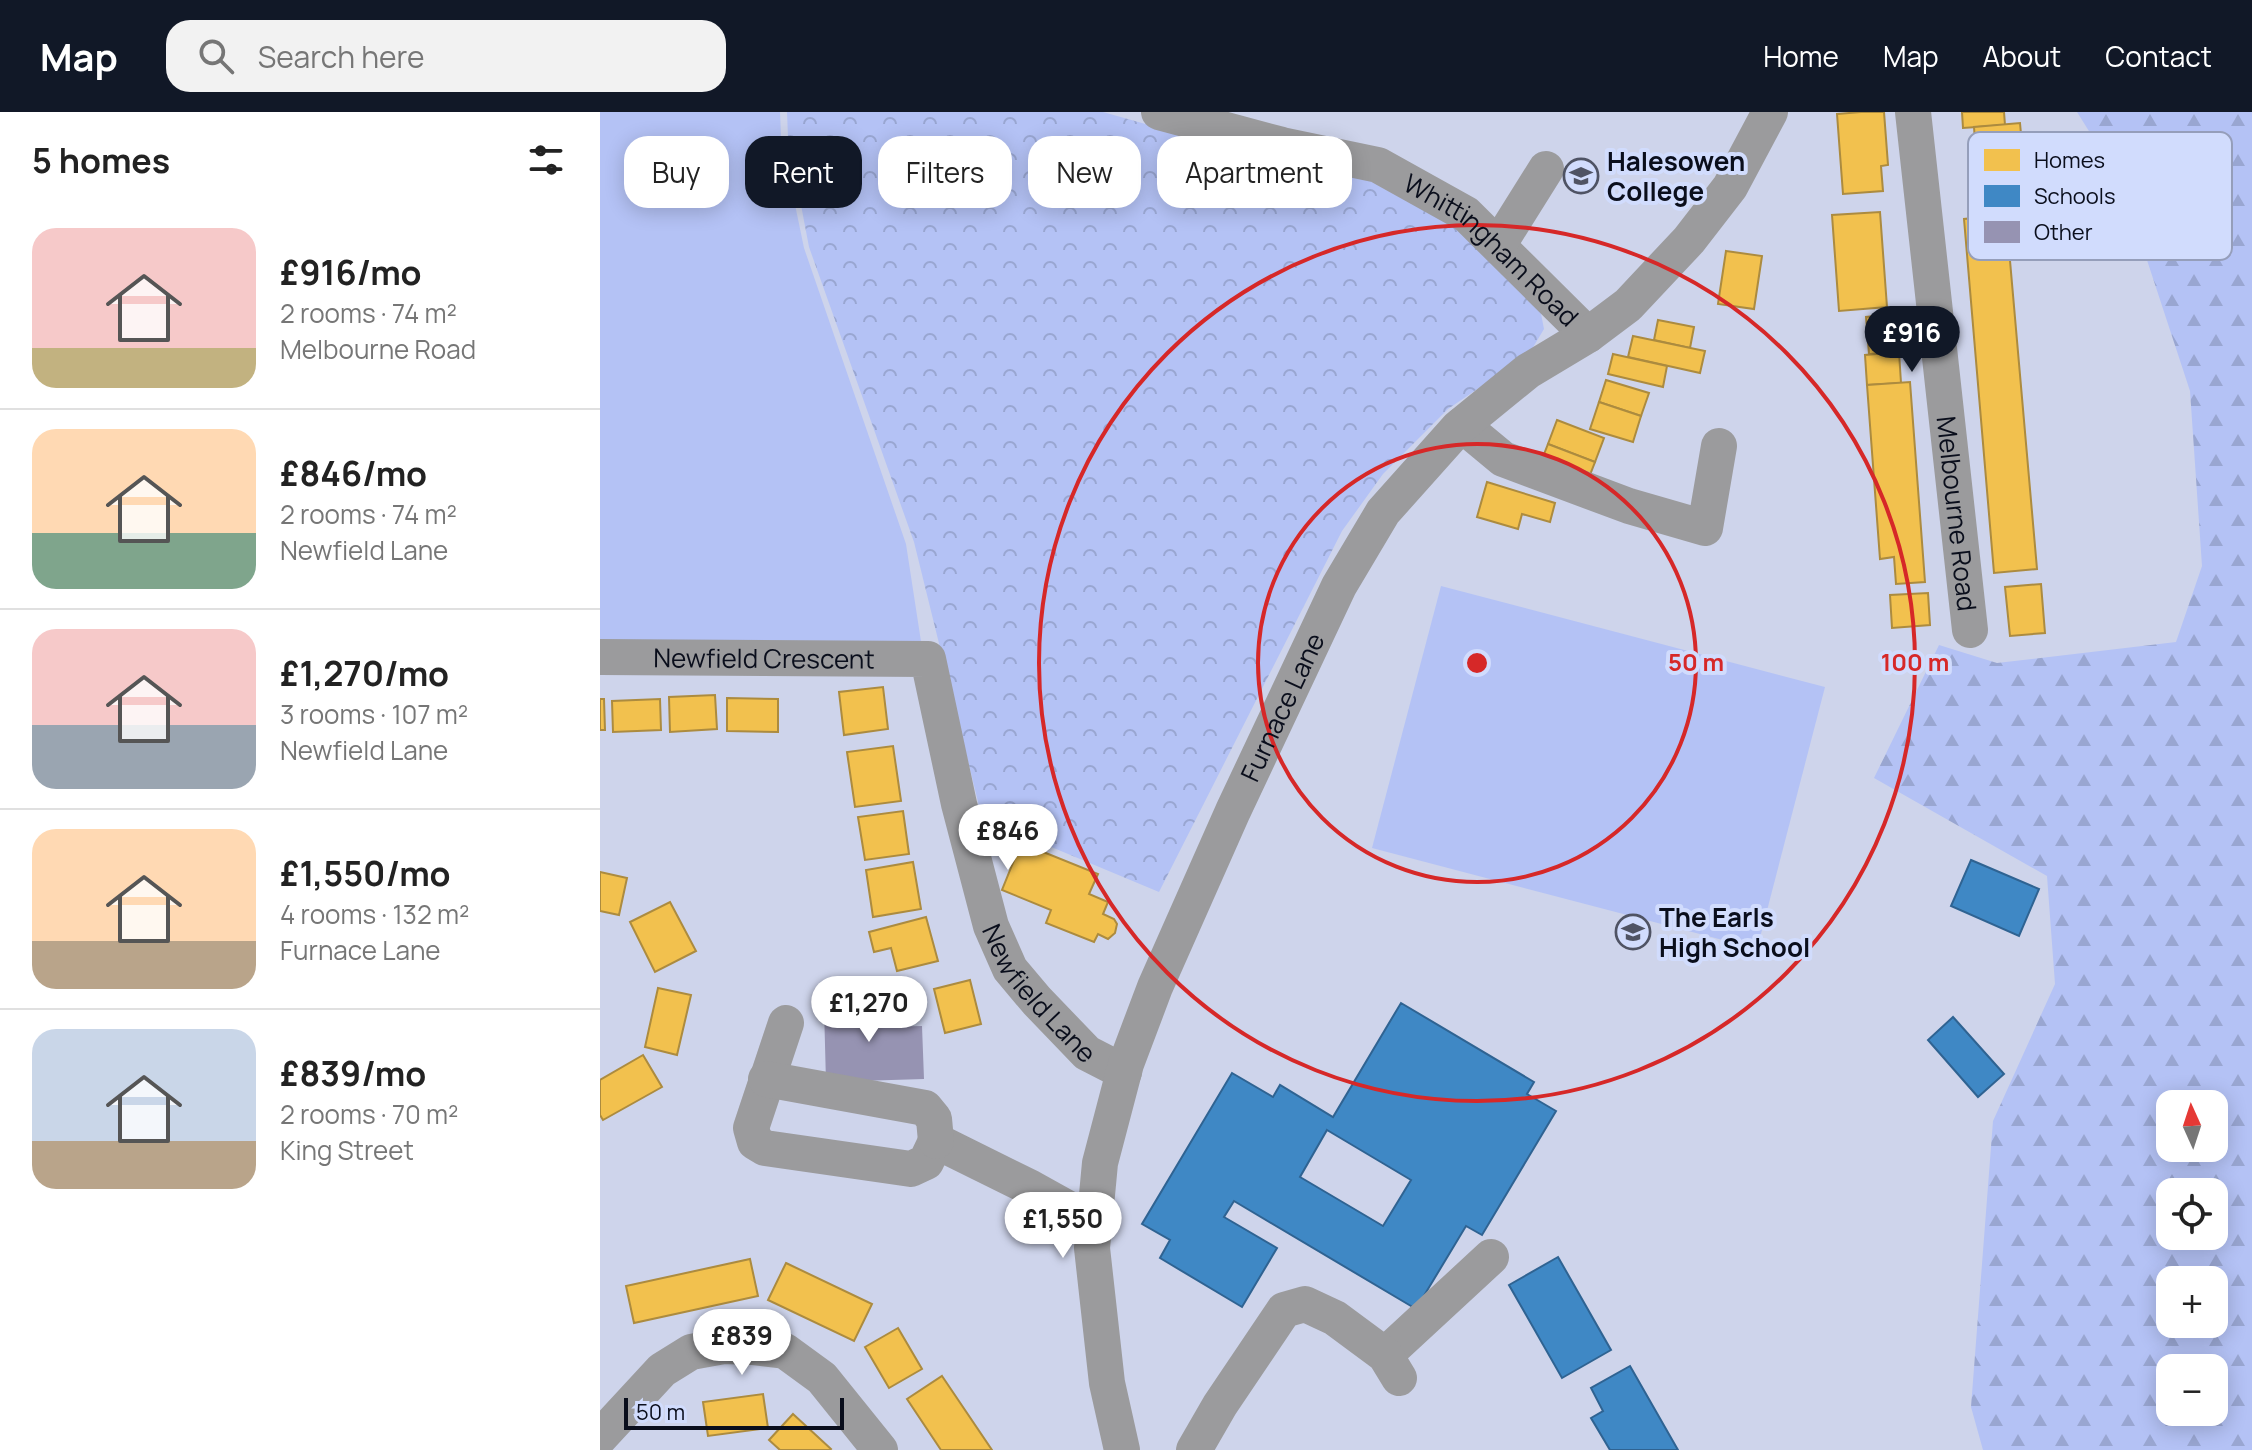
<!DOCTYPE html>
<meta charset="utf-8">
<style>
:root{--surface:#fff;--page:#f2f2f2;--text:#222;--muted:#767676;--line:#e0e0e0;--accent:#111827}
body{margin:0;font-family:Manrope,sans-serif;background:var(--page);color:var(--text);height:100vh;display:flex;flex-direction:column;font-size:30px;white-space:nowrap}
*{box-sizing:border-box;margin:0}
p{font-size:26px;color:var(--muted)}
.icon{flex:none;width:44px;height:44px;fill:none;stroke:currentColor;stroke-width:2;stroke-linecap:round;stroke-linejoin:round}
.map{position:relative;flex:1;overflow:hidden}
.sheet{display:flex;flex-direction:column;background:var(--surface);width:600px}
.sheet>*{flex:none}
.hud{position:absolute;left:24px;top:24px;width:760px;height:72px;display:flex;gap:16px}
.needle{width:52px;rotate:357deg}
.fabs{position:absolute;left:1556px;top:978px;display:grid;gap:16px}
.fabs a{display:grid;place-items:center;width:72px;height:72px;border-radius:16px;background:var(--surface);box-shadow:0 4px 20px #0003;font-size:40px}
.scale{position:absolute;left:24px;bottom:20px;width:220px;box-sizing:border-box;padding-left:8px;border:4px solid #0a0e1c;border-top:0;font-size:22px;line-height:28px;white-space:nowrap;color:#0a0e1c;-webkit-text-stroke:6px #d1dcfd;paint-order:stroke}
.price{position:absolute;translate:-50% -68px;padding:0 18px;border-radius:28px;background:#fff;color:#222;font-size:26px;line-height:52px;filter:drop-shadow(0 2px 4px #0008)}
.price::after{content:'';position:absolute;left:50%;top:48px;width:24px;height:18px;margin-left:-12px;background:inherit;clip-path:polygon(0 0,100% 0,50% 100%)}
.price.selected{background:var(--accent);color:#fff}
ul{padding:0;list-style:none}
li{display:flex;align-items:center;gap:24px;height:200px;padding:0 32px}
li+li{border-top:2px solid var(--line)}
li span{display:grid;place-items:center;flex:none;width:224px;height:160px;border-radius:24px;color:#555}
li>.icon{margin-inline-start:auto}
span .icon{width:96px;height:96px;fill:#fffc;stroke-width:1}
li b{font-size:34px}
h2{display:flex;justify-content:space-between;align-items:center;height:96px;padding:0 32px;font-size:34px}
.pill{padding:0 28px;border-radius:24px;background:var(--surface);box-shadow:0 4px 20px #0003;font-size:28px;line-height:72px}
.pill.selected{background:var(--accent);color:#fff}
header{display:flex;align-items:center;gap:48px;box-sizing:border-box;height:112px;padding:0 40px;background:var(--accent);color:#fff}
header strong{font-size:38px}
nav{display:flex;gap:44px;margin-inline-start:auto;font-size:28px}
.search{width:560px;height:72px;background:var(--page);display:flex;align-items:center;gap:20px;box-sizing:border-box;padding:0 28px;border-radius:24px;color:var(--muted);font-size:30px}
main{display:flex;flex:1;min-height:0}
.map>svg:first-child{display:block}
</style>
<header>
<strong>Map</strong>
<div class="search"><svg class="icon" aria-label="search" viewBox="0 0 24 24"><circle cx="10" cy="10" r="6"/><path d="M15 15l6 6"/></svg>Search here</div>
<nav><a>Home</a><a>Map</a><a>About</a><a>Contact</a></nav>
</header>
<main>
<section class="sheet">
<h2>5 homes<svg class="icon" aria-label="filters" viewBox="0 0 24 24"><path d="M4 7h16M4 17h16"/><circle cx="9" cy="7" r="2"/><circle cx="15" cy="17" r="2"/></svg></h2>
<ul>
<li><span style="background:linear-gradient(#f6c9c9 75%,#c2b280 0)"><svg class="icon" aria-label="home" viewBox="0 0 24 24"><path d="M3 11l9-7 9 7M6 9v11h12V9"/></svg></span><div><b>£916/mo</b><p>2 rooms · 74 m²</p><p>Melbourne Road</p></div></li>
<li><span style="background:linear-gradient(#ffd9b3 65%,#7fa58c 0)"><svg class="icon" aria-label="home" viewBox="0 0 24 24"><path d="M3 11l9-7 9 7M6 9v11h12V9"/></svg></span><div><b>£846/mo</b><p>2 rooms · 74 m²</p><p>Newfield Lane</p></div></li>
<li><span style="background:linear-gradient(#f6c9c9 60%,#9aa5b1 0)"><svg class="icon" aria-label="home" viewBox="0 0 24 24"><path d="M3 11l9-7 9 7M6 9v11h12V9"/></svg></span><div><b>£1,270/mo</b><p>3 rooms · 107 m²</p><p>Newfield Lane</p></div></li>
<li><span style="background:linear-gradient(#ffd9b3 70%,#b9a48a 0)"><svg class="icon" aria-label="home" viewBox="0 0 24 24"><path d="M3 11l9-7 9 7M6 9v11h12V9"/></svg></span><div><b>£1,550/mo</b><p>4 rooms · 132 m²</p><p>Furnace Lane</p></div></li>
<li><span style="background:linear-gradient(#c9d6e8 70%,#b9a48a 0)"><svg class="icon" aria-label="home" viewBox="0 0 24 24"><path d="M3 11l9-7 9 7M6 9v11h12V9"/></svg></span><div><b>£839/mo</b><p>2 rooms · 70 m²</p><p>King Street</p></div></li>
</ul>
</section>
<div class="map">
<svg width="1652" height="1338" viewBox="0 0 1652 1338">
<defs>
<pattern id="forest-firs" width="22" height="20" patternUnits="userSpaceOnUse" patternTransform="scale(2)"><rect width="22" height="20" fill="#b4c2f5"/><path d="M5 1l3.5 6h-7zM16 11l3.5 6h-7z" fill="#99a6d1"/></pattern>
<pattern id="park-crowns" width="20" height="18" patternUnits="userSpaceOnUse" patternTransform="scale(2)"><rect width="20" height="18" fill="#b4c2f5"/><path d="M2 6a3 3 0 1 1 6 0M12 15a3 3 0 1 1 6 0" fill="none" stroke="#99a6d1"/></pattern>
</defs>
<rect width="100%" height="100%" fill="#ced4eb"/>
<g fill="#b4c2f5">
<polygon points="0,0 180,0 181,25 204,136 306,432 322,536 0,532"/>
<polygon points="841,474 1225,575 1157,837 772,736"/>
</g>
<path fill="url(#forest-firs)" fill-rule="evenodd" d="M1477,0H1652V1338H1383L1371,1295L1393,1009L1455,872L1447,764L1274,666L1339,533L1397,551L1576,530L1602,454L1590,279L1522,72ZM1570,992H1614V1036H1570ZM1570,1080H1614V1124H1570ZM1570,1168H1614V1212H1570ZM1570,1256H1614V1300H1570Z"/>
<polygon fill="url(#park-crowns)" points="187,0 503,0 595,26 771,68 863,113 939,191 944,217 929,242 848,297 783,362 742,419 559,780 382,706 314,430 209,135 188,25"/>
<g fill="#f2c14e" stroke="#ac8b3f" stroke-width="2">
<polygon points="1261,0 1284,0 1288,53 1281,54 1283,79 1243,82 1237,2"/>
<polygon points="1362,0 1404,0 1405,13 1363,16"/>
<polygon points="1420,11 1424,55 1377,58 1374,15"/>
<polygon points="1280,100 1287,195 1239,199 1232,103"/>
<polygon points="1406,103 1437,457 1394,461 1364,107"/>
<polygon points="1126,139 1162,144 1154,197 1118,192"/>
<polygon points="1296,202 1299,240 1269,242 1266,205"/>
<polygon points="1058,208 1094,215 1090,236 1054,228"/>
<polygon points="1033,224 1105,239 1100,261 1028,245"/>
<polygon points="1299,240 1301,271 1267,273 1265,243"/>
<polygon points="1013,242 1067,254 1063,275 1008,262"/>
<polygon points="1006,268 1049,281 1041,304 999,290"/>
<polygon points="1310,270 1325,470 1296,472 1294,445 1280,447 1267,273"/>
<polygon points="999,290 1041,304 1033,330 990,317"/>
<polygon points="957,308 1004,326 995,350 948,332"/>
<polygon points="948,332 995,350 986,373 939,355"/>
<polygon points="887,370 955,391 950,410 922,402 918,417 877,405"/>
<polygon points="1441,472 1445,521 1410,524 1405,475"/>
<polygon points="1328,481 1330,513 1292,516 1290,483"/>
<polygon points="283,575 288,617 244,623 239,580"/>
<polygon points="115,583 117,617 70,620 69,585"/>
<polygon points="127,586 178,587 178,620 127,619"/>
<polygon points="0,587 4,587 5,618 0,618"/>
<polygon points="60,587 61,618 13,620 12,589"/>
<polygon points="293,634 301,689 255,695 247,640"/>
<polygon points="303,699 309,742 265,748 258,705"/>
<polygon points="421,731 498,762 489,782 508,790 503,802 514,807 517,812 515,821 508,827 498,822 494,830 446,811 451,798 402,778"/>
<polygon points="313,750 321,797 273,805 266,758"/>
<polygon points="0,760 27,766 19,803 0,799"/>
<polygon points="70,790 96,839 55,860 30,810"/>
<polygon points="326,805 338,849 297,859 291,836 274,840 269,820"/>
<polygon points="370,868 381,912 345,921 334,877"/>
<polygon points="58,876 91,883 77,943 45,935"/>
<polygon points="43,943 62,975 3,1008 0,1003 0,968"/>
<polygon points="150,1147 158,1184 34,1211 26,1174"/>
<polygon points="186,1151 272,1192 254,1229 168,1188"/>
<polygon points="298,1216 322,1257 289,1276 265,1235"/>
<polygon points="342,1264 392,1338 341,1338 307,1287"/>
<polygon points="163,1282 168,1316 108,1324 103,1290"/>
<polygon points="193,1302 231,1337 230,1338 180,1338 169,1328"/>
</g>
<g fill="#3f88c5" stroke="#2f6392" stroke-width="2" fill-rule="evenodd">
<polygon points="1371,748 1439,777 1419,824 1351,794"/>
<path d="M801,891L934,970L927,982L956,999L882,1123L866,1114L816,1197L634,1089L624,1105L677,1136L642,1195L560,1146L570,1128L542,1112L632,961L673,985L680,973L733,1005ZM727,1018L811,1068L783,1114L700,1065Z"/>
<polygon points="1353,905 1404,962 1378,985 1328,928"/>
<polygon points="958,1145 1011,1238 962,1266 909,1173"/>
<polygon points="1030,1254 1078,1338 1010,1338 991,1306 1003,1299 991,1276"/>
</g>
<polygon fill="#9693b2" points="248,879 262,883 266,895 284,894 285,915 322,914 324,967 226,970 224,895 234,895 239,883"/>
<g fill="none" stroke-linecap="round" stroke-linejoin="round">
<g stroke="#9b9b9d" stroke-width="36">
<path id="s1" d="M559,0L682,33L778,53L866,102L988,223"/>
<path id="s2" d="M1313,0L1370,518"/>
<polyline points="899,132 946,57"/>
<polyline points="862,313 903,347 1029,394 1105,416 1119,334"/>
<path id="s3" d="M0,545L328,547L359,692L391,814L410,857L437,889L487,941L524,960"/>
<polyline points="186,911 151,1016 155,1030 165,1036 311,1057 326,1050 336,1029 431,1076 494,1111"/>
<polyline points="166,967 325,996 334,1007 336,1029"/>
<polyline points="785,1243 891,1145"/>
<polyline points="0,1325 62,1258 91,1240 124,1234 152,1235 185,1239 222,1266 280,1338"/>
<path id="s4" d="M522,1338L507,1271L492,1136L500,1051L526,952L555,875L633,699L739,474L783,400L858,316L928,259L988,223L1028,193L1089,128L1130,75L1170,0"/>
<polyline points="594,1338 620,1293 684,1198 705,1192 735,1206 785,1243 799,1266"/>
</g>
</g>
<g fill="none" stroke="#d62828" stroke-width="4">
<circle cx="877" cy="551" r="219"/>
<circle cx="877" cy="551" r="438"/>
</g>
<defs>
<g id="university-ring" transform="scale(1.8)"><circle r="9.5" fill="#d1dcfd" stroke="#4f5364" stroke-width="1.5"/><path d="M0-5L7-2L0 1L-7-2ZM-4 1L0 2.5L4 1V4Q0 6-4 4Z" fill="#4f5364"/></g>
<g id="school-ring" transform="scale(1.8)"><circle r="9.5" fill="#d1dcfd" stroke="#4f5364" stroke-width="1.5"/><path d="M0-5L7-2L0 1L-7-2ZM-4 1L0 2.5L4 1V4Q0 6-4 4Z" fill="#4f5364"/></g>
</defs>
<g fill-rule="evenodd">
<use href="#university-ring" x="981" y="64"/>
<use href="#school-ring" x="1033" y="820"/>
</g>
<g text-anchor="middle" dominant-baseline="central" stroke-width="8" stroke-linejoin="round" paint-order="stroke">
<g font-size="26" font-weight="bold" fill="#0a0e1c" stroke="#d1dcfd" text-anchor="start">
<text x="1007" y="49">Halesowen<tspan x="1007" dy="30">College</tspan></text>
<text x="1059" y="805">The Earls<tspan x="1059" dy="30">High School</tspan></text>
</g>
<g font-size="26" fill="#0a0e1c" stroke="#d1dcfd">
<text stroke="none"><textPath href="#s1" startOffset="368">Whittingham Road</textPath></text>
<text stroke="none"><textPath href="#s2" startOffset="404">Melbourne Road</textPath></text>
<text stroke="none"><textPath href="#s3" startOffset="164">Newfield Crescent</textPath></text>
<text stroke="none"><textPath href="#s4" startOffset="782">Furnace Lane</textPath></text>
<text stroke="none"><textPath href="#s3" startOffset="686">Newfield Lane</textPath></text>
</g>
</g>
<rect x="1368" y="20" width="264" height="128" rx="12" fill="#d1dcfd" stroke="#959eba" stroke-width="2"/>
<rect x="1384" y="37" width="36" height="22" fill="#f2c14e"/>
<rect x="1384" y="73" width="36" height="22" fill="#3f88c5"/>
<rect x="1384" y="109" width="36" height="22" fill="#9693b2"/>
<g font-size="22" fill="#0a0e1c">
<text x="1434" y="56">Homes</text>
<text x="1434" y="92">Schools</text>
<text x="1434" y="128">Other</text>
</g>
<circle cx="877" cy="551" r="12" fill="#d62828" stroke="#d1dcfd" stroke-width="4"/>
<g font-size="24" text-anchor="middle" font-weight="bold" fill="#d62828" stroke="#d1dcfd" stroke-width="8" stroke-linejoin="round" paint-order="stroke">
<text x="1096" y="559">50 m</text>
<text x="1315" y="559">100 m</text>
</g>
</svg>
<div class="fabs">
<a><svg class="needle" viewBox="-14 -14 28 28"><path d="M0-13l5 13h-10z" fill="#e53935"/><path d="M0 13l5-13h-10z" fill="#767676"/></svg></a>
<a><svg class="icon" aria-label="locate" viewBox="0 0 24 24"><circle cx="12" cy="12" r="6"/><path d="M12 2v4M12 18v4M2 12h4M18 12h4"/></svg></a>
<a>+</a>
<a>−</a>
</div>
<div class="scale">50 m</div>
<b class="price selected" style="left:1312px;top:262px">£916</b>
<b class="price" style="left:408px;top:760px">£846</b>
<b class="price" style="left:269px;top:932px">£1,270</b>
<b class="price" style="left:463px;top:1148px">£1,550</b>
<b class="price" style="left:142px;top:1265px">£839</b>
<div class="hud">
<a class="pill">Buy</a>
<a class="pill selected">Rent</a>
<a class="pill">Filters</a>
<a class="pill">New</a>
<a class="pill">Apartment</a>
</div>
</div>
</main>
